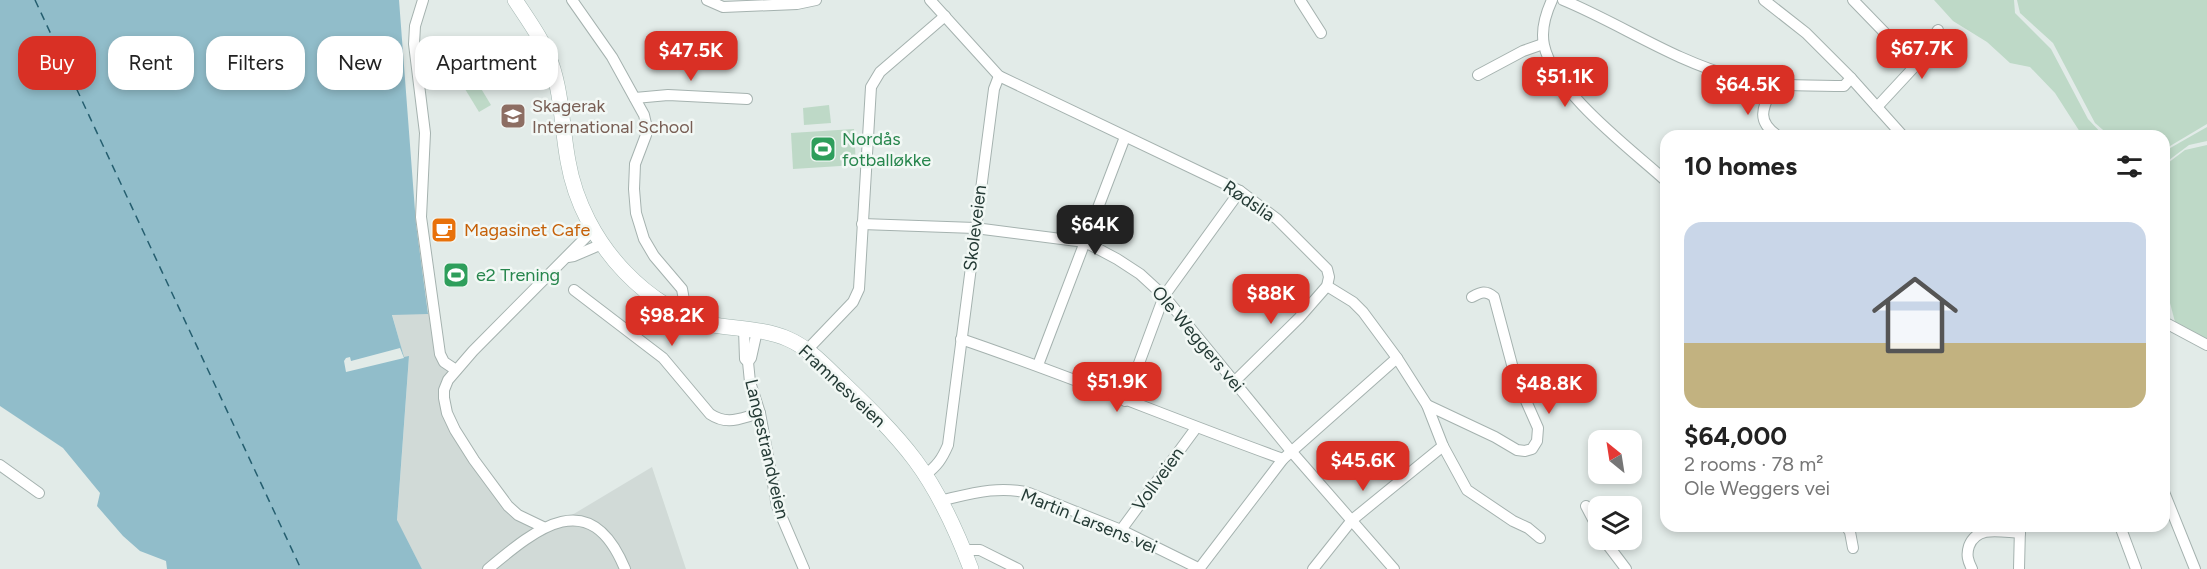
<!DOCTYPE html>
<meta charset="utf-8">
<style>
:root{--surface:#fff;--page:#f6f6f6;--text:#222;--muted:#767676;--line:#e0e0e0;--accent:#d93025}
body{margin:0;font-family:Figtree,sans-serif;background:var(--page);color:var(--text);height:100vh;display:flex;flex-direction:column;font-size:22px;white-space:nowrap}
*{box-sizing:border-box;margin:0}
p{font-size:20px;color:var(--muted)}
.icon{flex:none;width:33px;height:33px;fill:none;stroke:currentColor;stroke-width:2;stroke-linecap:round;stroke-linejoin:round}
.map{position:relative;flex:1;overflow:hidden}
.panel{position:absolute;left:1660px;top:130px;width:510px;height:402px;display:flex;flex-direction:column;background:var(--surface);border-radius:18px;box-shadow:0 3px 9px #0003}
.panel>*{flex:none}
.hud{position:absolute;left:18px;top:36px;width:570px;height:54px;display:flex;gap:12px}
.needle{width:39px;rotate:330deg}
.tools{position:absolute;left:1588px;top:430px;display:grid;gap:12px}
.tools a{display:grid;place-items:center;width:54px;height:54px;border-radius:12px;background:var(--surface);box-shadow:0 3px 9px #0003;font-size:30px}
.price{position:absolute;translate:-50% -51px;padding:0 14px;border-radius:12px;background:var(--accent);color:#fff;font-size:20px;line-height:39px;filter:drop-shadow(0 2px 3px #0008)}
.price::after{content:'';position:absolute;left:50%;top:36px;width:18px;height:14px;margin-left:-9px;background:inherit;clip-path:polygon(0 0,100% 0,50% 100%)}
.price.selected{background:#222;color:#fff}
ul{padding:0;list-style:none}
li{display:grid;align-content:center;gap:12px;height:318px;padding:0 24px}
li+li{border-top:2px solid var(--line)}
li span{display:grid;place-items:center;height:186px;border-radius:18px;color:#555}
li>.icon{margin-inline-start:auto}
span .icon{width:108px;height:108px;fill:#fffc;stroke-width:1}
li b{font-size:26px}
h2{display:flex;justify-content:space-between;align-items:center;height:72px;padding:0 24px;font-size:26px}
.tag{padding:0 21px;border-radius:18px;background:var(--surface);box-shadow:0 3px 9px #0003;font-size:21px;line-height:54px}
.tag.selected{background:var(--accent);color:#fff}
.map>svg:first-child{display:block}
</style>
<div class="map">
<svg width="2207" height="569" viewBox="0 0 2207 569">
<rect width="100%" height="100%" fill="#e2ebe8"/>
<polygon fill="#d1dad7" points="435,313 440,354 456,370 448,380 447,413 508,506 543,527 562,521 652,467 686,569 422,569 397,521 409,357 404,358 392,314"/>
<g fill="#bed9c7">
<polygon points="1934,0 2014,0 2015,13 2051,49 2088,119 2104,136 2085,136 2080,132 2055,93 2030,67 2010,63 1987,42 1953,21"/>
<polygon points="2017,0 2207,0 2207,124 2165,149 2164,136 2110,136 2095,123 2053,43 2020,13"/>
<polygon points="474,77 491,105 479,112 462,84"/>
<polygon points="829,105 831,123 804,125 803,108"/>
<polygon points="2207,127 2207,141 2189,145 2165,163 2165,151"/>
<polygon points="854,129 856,165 793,169 791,133"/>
<polygon points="2207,145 2207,340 2175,322 2165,284 2164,166 2185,150"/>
</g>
<polygon fill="#91bdca" points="0,0 399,0 416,224 428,314 392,315 404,357 409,356 397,520 422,569 167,569 166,561 140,551 123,536 97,506 100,493 63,448 0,406"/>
<polygon fill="#e2ebe8" points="400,348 404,358 346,372 344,361 346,358 350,357 351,361"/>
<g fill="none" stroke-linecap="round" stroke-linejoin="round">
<polyline stroke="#255e6f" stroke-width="1.5" stroke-dasharray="8 6" stroke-linecap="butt" points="35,0 301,569"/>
<g stroke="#a5b2af" stroke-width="12">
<g id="minor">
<polyline points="423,0 415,26 414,44 425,133 421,217 440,354 444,362 456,370"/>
<polyline points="572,0 612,57 644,115 647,128 646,135 635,164 634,189 636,213 644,239 654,256 682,289 684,300 679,312"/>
<polyline points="707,0 723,7 797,4 816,0"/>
<polyline points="930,0 999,76 1240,191 1277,219 1327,269 1329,277 1327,286 1299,318 1234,382"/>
<polyline points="1300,0 1321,33"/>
<path d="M1552,0C1546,13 1541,31 1544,45C1554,92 1631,149 1666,181"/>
<path d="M1563,0C1621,24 1674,61 1735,77C1770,87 1808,85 1844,86L1851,78"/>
<polyline points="1764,0 1806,33 1851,78 1903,136"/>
<polyline points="1853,0 1916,65"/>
<polyline points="1478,75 1523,51 1543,44"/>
<path d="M1774,84C1764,106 1754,120 1778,136"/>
<polyline points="635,98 668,95 747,99"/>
<polyline points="1877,107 1916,65 1938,30"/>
<polyline points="862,224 975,228 1085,242 1117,259 1140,274 1164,296 1291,451 1394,569"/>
<polyline points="568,257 574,256 602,244"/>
<polyline points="1327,286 1353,302 1363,312 1397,358 1427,405 1443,446 1467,490 1513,521 1528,528 1540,538"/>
<path d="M574,290L663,358L710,414C728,426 740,418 760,413"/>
<polyline points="2164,322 2207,345"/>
<polyline points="744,329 745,359 748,362 750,382 760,413 777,506 804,569"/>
<path d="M961,339C1070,376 1175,420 1283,459"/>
<polyline points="807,350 853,302 859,289 871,87 880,72 945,16"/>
<polyline points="748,362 751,358 757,331"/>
<polyline points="1038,365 1125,137"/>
<polyline points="1125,401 1164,296 1240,191"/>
<path d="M1427,405L1495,437L1517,450L1525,451L1532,449L1537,441L1538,428L1515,376L1494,297C1486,290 1481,292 1472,297"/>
<polyline points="0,465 39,493"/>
<path d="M925,475C937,466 942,459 948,445L994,89L999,76"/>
<polyline points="2164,492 2195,569"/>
<path d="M939,501C970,494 998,485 1029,493L1121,530L1200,569"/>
<polyline points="1586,506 1599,531"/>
<polyline points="1846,526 1850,532 1853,548"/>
<polyline points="2120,526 2136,569"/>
<polyline points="543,527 518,515 508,506 474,460 455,430 447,413 444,398 444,390 448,380 473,351 593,230"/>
<polyline points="1121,530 1196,428"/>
<polyline points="1604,540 1626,569"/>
<polyline points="963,550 980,550 1018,569"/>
<path d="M488,569C537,528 590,484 625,569"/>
<polyline points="1199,569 1283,459 1397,358"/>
<polyline points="1313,569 1352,520 1443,446"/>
<path d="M1972,569C1968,561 1966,555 1969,546C1977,525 2001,532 2020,533"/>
<polyline points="2019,569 2020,527"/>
</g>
</g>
<g stroke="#a2b5b0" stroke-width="16">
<path id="secondary" d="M515,0C528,20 543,40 551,63C562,94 562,129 568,161C575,202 596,242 625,272C648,296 680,318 713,325C738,329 765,329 788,339C809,348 825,366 841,381C867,406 894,432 915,460C939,492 957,532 971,569"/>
</g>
<use href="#minor" stroke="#fff" stroke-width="10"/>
<use href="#secondary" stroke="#fff" stroke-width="15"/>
</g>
<defs>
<g id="school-square" transform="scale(1.35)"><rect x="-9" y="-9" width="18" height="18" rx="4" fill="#8d6e63" stroke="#f2f8f5"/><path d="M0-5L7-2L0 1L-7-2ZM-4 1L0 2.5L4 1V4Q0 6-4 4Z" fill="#fff"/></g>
<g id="stadium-square" transform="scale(1.35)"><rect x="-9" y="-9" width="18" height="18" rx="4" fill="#2e9e5b" stroke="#f2f8f5"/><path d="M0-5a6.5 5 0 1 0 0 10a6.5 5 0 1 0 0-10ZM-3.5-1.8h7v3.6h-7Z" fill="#fff"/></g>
<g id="cafe-square" transform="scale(1.35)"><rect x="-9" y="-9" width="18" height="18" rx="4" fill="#e8710a" stroke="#f2f8f5"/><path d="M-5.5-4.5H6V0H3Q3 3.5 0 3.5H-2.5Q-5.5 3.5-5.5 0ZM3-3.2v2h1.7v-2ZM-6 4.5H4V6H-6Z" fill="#fff"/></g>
</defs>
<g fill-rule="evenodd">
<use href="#school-square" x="513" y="116"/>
<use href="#stadium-square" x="823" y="149"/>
<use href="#cafe-square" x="444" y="230"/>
<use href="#stadium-square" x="456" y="275"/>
</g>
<g text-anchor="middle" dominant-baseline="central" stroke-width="5" stroke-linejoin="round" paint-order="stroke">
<g font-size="18" fill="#785e54" stroke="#f2f8f5" text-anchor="start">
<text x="532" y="106">Skagerak<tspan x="532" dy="21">International School</tspan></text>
</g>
<g font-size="18" fill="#27864d" stroke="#f2f8f5" text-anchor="start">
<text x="842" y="139">Nordås<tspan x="842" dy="21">fotballøkke</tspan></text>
<text x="476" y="275">e2 Trening</text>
</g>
<g font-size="18" fill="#243a35" stroke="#f2f8f5">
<text transform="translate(1249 201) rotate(34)">Rødslia</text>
<text transform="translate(975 228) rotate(-83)">Skoleveien</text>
<text transform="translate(1198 339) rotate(50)">Ole Weggers vei</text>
<text transform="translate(842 386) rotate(43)">Framnesveien</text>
<text transform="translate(767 449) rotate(77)">Langestrandveien</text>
<text transform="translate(1158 479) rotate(-54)">Vollveien</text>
<text transform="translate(1089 521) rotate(22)">Martin Larsens vei</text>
</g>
<g font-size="18" fill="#c56008" stroke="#f2f8f5" text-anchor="start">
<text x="464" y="230">Magasinet Cafe</text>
</g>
</g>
</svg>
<div class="tools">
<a><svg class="needle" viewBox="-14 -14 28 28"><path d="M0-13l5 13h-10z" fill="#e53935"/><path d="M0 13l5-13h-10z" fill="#767676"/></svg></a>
<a><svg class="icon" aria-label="layers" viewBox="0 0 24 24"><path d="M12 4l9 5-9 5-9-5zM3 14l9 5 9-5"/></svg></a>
</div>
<b class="price" style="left:1922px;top:80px">$67.7K</b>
<b class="price" style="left:691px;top:82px">$47.5K</b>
<b class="price" style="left:1565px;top:108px">$51.1K</b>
<b class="price" style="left:1748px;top:116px">$64.5K</b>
<b class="price selected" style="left:1095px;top:256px">$64K</b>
<b class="price" style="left:1271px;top:325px">$88K</b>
<b class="price" style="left:672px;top:347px">$98.2K</b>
<b class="price" style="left:1117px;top:413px">$51.9K</b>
<b class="price" style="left:1549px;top:415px">$48.8K</b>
<b class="price" style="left:1363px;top:492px">$45.6K</b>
<div class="hud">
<a class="tag selected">Buy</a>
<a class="tag">Rent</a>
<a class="tag">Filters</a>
<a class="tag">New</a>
<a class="tag">Apartment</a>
</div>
<section class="panel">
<h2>10 homes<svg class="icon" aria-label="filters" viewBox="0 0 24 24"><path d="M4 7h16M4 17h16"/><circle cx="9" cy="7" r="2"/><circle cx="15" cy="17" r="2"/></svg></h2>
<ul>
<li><span style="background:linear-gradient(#c9d6e8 65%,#c2b280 0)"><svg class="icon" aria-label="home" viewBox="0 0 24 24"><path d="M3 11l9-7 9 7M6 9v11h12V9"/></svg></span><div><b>$64,000</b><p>2 rooms · 78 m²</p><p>Ole Weggers vei</p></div></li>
</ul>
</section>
</div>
